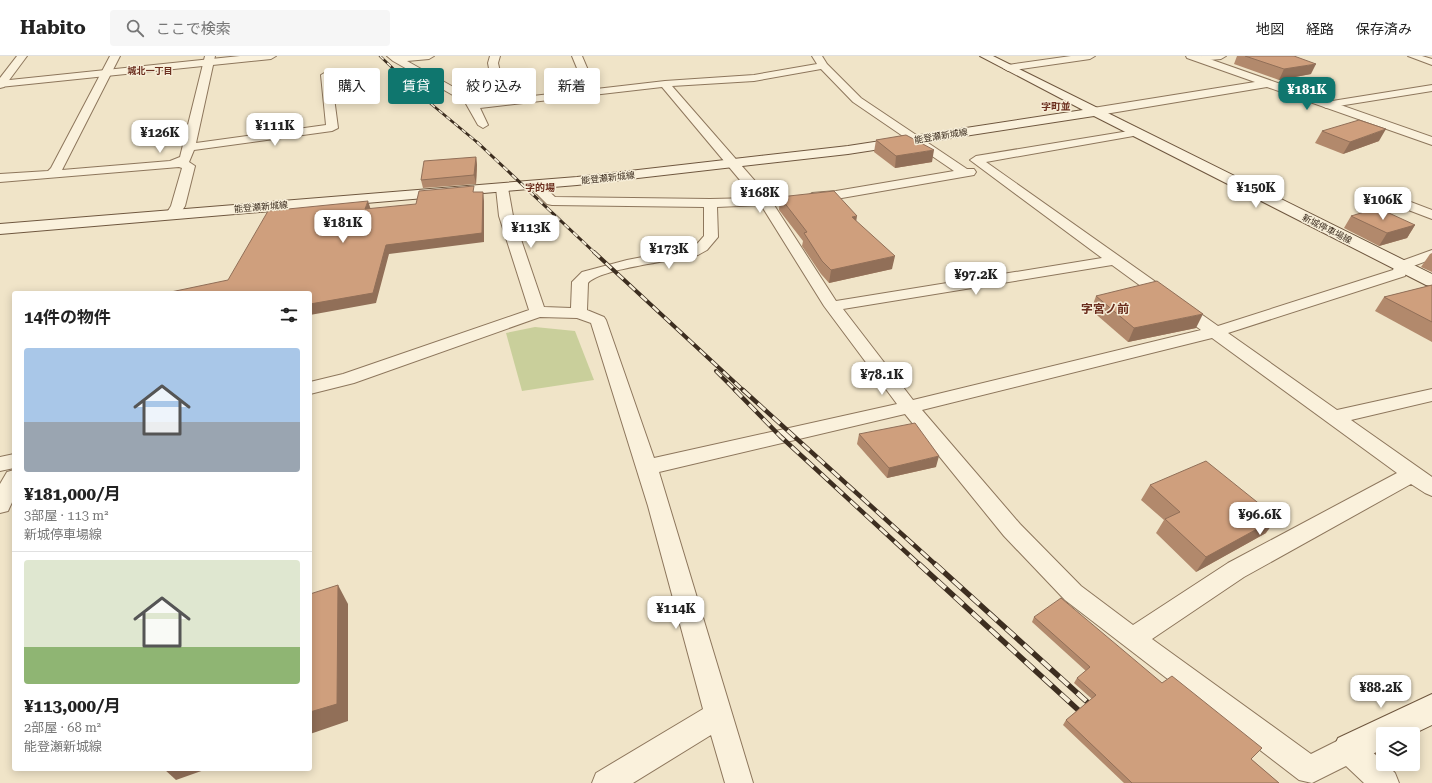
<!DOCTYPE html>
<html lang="ja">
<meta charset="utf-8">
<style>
:root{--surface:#fff;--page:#f6f6f6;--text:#222;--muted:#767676;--line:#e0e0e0;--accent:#0f766e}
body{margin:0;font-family:"Roboto Serif","Noto Sans JP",serif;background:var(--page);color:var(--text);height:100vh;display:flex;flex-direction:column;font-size:15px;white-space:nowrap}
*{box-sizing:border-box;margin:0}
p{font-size:13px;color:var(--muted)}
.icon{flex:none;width:22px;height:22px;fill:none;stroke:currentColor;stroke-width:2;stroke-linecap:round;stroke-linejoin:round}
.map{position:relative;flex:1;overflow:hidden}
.panel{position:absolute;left:12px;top:235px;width:300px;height:480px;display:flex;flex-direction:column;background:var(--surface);border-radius:4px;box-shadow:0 2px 10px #0003}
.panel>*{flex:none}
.top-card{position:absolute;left:324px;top:12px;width:380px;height:36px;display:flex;gap:8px}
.controls{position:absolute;left:1376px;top:671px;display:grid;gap:8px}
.controls a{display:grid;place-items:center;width:44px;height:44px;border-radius:4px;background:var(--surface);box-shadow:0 2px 10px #0003;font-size:20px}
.price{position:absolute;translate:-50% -34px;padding:0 9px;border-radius:8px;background:#fff;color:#222;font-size:13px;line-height:26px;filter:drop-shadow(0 1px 2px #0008)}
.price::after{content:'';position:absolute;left:50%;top:24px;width:12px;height:9px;margin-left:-6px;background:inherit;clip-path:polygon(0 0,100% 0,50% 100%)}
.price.active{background:var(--accent);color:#fff}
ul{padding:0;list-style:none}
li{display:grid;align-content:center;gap:8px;height:212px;padding:0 12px}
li+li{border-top:1px solid var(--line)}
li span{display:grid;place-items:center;height:124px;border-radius:4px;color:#555}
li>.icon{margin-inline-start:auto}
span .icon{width:72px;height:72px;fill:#fffc;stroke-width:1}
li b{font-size:17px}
h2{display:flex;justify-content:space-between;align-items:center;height:48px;padding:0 12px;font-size:17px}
.tag{padding:0 14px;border-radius:4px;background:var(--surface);box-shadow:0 2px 10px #0003;font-size:14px;line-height:36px}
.tag.active{background:var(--accent);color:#fff}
header{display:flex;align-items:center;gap:24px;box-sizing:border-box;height:56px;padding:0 20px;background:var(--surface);border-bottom:1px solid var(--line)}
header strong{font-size:19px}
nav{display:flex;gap:22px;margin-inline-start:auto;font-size:14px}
.search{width:280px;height:36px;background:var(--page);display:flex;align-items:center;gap:10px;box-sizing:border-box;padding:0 14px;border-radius:4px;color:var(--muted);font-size:15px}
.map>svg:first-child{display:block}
</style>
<header>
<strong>Habito</strong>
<div class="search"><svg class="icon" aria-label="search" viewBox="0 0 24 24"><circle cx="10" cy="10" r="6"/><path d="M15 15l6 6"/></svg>ここで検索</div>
<nav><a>地図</a><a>経路</a><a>保存済み</a></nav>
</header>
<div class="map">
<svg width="1432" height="727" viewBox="0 0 1432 727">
<rect width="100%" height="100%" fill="#f0e4c8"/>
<polygon fill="#c9cf9b" points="535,271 575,275 594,324 522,335 506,277"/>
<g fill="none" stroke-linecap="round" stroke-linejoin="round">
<g stroke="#8d765c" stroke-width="2">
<g id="minor">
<polygon points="17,0 27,0 4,31 0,32 0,22"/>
<polygon points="110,0 120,0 62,114 170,105 180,101 205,0 215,0 196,87 326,69 321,19 326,16 331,19 338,72 332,75 194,94 189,106 195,110 185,150 178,161 168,161 166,158 171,150 182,112 179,111 0,126 0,118 48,115 51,112"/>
<path d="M387,0H434L429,3L407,5L473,42L476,47L495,44L488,7L490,0H500L498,7L506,43L586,34L572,0H582L596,33L665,25L754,19L817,8L812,0H822L827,8L861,42L967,113H974L976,116L974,119L836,143L807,144L806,141L812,137L836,135L954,115L853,46L821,13L754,25L672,30L769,141L778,142L780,145L774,149L836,245L1102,202L970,104L976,100L1135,74L1139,75L1141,77L1139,79L986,106L1218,270L1393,214L1396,207L1432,194V203L1408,212L1405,220L1228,277L1337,354L1432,333V345L1351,364L1432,421V440L1425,437L1411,428L1244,521L1152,583L1311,698L1349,679L1359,683L1383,706V708H1386L1395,717L1399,727H1364L1346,710L1312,727L1299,724L1065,544L1004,480L905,358L659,416L753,727H725L711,679L633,727H592L596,717L703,653L648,450L591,267L577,262L540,261L354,327L310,338V326L343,318L529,254L499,160L496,132L498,129L502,128L508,132L513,160L544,251L571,252L572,226L582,216L627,204L689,192L697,188L704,180V151L552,149L547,148L531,132L529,129L531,126H539L555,141L710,143L755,142L662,31L480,52L488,69L483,72L478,69L465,46L393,5ZM761,149L824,250L897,348L654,402L606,264L604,261L587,254L588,227C602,212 674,205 698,199L707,194L718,181L717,151ZM1112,209L1201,274L913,344L843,253ZM1212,282L1397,417L1228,507L1133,569L1081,530L1020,468L922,354Z"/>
<polygon points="1071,0 1095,0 1090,3 1008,15 1003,12 1008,9"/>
<polygon points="1202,0 1226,0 1221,3 1197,5 1197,1"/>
<polygon points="1408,0 1422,0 1432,3 1432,9"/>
<polygon points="1432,29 1432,35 1326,52 1321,49 1326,46"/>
<polygon points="1395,140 1432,154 1432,163 1390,147 1388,144 1390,141"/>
<polygon points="14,398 14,412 0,415 0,401"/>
<polygon points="14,414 14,442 8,455 0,457 0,428 7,416"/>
</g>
</g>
<g stroke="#8d765c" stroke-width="2">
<g id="tertiary">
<polygon points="240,0 276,0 271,3 0,31 0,25"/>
<polygon points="1186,0 1201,0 1432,81 1432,89 1267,31 1093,60 1087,56 1093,52 1255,26 1187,2"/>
</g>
</g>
<g stroke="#6f573f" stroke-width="2">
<g id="secondary">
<polygon points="980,0 993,0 1432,218 1432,230 1426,229 1094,60 848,98 577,129 0,178 0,168 577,121 848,90 1083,54"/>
<polygon points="1432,638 1432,669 1413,678 1383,678 1383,693 1349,709 1338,704 1333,693 1338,682"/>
</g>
</g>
<use href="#minor" fill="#faf1dc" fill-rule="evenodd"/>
<use href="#tertiary" fill="#faf1dc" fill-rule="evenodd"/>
<use href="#secondary" fill="#faf1dc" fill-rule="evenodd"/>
<g stroke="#3d2e20" stroke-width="2.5">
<polyline id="rail-far4" points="380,0 424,42 478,87"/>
</g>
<g stroke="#3d2e20" stroke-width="3">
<polyline id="rail-far3" points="477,86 595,197"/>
</g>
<g stroke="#3d2e20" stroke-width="4">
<g id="rail-far2">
<polyline points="594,196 744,335"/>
<polyline points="716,315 736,335"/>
</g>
</g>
<g stroke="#3d2e20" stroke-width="4.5">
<g id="rail-far1">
<polyline points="735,334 780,380 920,509"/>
<polyline points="743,334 936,509"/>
</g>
</g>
<g stroke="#3d2e20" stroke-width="5.5">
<g id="rail">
<polyline points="919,508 1087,662"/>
<polyline points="935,508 1096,654"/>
</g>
</g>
<use href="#rail-far4" stroke="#f7eed8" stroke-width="1.5" stroke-dasharray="5" stroke-linecap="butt"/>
<use href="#rail-far3" stroke="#f7eed8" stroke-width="2" stroke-dasharray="6" stroke-linecap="butt"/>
<use href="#rail-far2" stroke="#f7eed8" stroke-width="2.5" stroke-dasharray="8" stroke-linecap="butt"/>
<use href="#rail-far1" stroke="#f7eed8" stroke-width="3" stroke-dasharray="10" stroke-linecap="butt"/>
<use href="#rail" stroke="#f7eed8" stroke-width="4" stroke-dasharray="12" stroke-linecap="butt"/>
</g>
<g fill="#b2896c">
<polygon points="1237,0 1294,0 1311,18 1279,24 1234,8"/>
<polygon points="1322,75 1379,85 1343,98 1315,87"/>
<polygon points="876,84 932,106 895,112 874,96"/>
<polygon points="476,101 477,109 476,128 423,132 421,124"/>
<polygon points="780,141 856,165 892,213 829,227 821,218 802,190 803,185 779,154"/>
<polygon points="1351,160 1415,169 1407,182 1379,190 1344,172"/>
<polygon points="1432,197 1432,216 1421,211 1430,198"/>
<polygon points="1432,229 1432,286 1375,255 1384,241"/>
<polygon points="1096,240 1196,272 1128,286 1091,254"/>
<polygon points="859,378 936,411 887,422 857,388"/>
<polygon points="1150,429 1266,477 1196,516 1156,477 1164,464 1141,444"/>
<polygon points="1034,561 1251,703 1279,727 1124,727 1063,669 1066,664 1092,643 1074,627 1077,622 1086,615 1032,566"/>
</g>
<g fill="#916f58">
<polygon points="1316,8 1311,18 1279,24 1284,13"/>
<polygon points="1386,73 1379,85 1343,98 1350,86"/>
<polygon points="934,94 932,106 895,112 896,100"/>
<polygon points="476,101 477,109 476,128 474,119"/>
<polygon points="483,136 484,145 484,186 389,198 376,247 310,259 310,248 386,189"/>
<polygon points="368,145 371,154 365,153"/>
<polygon points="857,160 855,173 852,161"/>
<polygon points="1415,169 1407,182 1379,190 1387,177"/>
<polygon points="895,200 892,213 829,227 831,214"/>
<polygon points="1203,258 1196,272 1128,286 1134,272"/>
<polygon points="939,400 936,411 887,422 889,412"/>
<polygon points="1277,462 1266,477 1196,516 1206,501"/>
<polygon points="338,529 348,548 348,665 310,678 310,656"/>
<polygon points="164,713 207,713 176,724"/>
</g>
<g fill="#cf9f7d" stroke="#916f58">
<polygon points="1245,0 1294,0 1316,8 1284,13"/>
<polygon points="1359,64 1386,73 1350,86 1322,75"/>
<polygon points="906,79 934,94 896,100 876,84"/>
<polygon points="476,101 474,119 421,124 424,105"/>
<polygon points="474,130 473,136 483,136 482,177 386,189 373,237 310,248 310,237 166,237 228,224 268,155 368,145 365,153 416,148 419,135"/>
<polygon points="834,135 857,160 852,161 895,200 831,214 822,205 804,177 807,176 780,141"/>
<polygon points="1378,152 1415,169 1387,177 1351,160"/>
<polygon points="1157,225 1203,258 1134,272 1096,240"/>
<polygon points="1432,229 1432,266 1384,241"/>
<polygon points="915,367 939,400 889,412 859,378"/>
<polygon points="1206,405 1277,462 1206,501 1165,463 1180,456 1150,429"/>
<polygon points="338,529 337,648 310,656 310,538"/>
<polygon points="1061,542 1162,627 1172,620 1262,692 1251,703 1279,727 1132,727 1066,664 1096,639 1077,622 1090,611 1034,561"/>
</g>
<g text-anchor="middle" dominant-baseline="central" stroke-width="3" stroke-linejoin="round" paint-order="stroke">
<g font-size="9" font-weight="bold" fill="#6b2e1e" stroke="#f7eed8">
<text x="150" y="15">城北一丁目</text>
</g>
<g font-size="9" fill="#3d2e20" stroke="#f7eed8">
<text transform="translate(941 80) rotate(-9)">能登瀬新城線</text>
<text transform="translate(608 122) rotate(-6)">能登瀬新城線</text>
<text transform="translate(261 151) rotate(-5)">能登瀬新城線</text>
<text transform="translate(1327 173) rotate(27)">新城停車場線</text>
</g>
<g font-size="10" font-weight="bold" fill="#6b2e1e" stroke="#f7eed8">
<text x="1056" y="50">字町並</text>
<text x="540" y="131">字的場</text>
</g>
<g font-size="12" font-weight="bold" fill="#6b2e1e" stroke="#f7eed8">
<text x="1105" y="253">字宮ノ前</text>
</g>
</g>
</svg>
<div class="controls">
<a><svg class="icon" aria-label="layers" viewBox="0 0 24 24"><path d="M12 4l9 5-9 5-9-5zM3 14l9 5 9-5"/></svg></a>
</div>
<b class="price active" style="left:1307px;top:55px">¥181K</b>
<b class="price" style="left:275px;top:91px">¥111K</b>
<b class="price" style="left:160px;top:98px">¥126K</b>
<b class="price" style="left:1256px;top:153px">¥150K</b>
<b class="price" style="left:760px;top:158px">¥168K</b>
<b class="price" style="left:1383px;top:165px">¥106K</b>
<b class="price" style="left:343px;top:188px">¥181K</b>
<b class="price" style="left:531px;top:193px">¥113K</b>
<b class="price" style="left:669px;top:214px">¥173K</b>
<b class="price" style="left:976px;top:240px">¥97.2K</b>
<b class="price" style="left:882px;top:340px">¥78.1K</b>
<b class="price" style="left:1260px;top:480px">¥96.6K</b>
<b class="price" style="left:676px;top:574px">¥114K</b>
<b class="price" style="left:1381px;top:653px">¥88.2K</b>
<div class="top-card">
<a class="tag">購入</a>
<a class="tag active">賃貸</a>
<a class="tag">絞り込み</a>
<a class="tag">新着</a>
</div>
<section class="panel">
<h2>14件の物件<svg class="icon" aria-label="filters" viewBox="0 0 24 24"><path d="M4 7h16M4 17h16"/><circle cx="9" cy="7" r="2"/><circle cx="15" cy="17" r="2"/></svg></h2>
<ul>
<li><span style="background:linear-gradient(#a9c7e8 60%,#9aa5b1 0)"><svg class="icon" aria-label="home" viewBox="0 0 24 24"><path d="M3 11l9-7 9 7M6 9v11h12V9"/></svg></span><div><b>¥181,000/月</b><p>3部屋 · 113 m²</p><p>新城停車場線</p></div></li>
<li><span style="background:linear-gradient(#dfe7d0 70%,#8fb573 0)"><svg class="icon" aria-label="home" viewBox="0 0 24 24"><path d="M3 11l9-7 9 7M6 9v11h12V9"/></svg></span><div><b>¥113,000/月</b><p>2部屋 · 68 m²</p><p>能登瀬新城線</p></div></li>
</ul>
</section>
</div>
